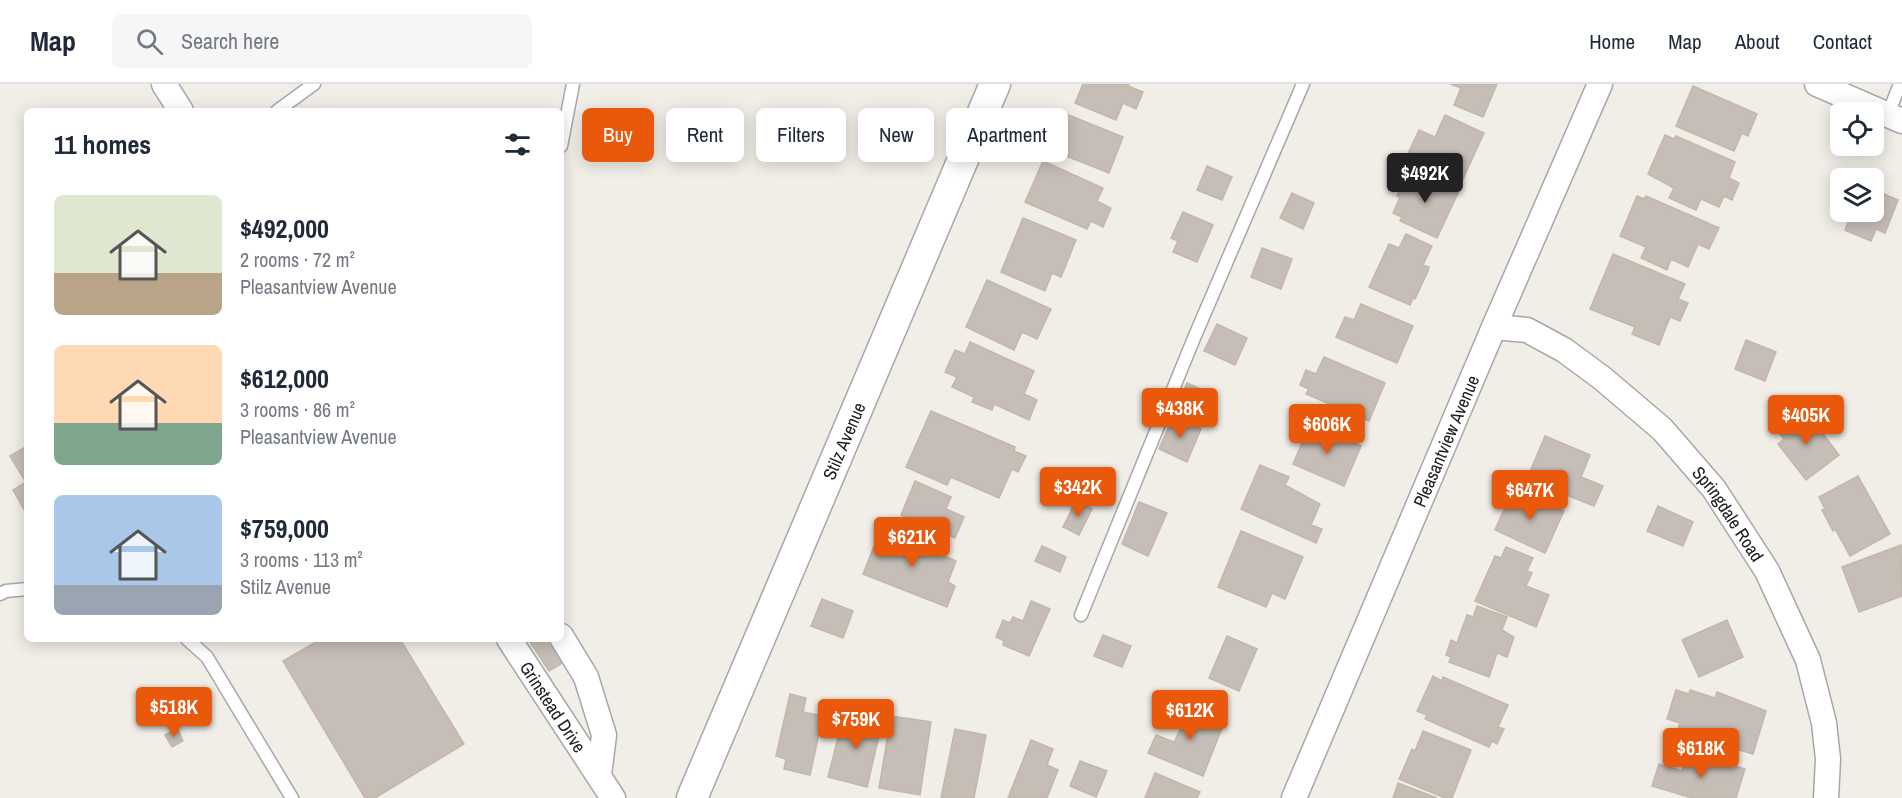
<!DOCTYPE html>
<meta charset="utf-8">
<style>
:root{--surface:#fff;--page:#f6f6f7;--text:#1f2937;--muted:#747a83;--line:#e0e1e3;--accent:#ea580c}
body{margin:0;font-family:"Archivo Narrow",sans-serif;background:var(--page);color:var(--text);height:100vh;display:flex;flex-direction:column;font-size:22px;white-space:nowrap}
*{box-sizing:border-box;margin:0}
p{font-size:20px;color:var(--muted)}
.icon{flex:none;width:33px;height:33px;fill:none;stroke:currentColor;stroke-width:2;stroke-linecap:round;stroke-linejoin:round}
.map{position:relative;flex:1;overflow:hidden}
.details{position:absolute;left:24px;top:24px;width:540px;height:534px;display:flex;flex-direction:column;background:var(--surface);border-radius:9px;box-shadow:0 3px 15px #0003}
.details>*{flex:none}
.guide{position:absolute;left:582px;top:24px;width:570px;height:54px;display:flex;gap:12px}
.buttons{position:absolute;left:1830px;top:18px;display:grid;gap:12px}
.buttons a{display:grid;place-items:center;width:54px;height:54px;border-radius:9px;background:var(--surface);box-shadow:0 3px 15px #0003;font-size:30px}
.price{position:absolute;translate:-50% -51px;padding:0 14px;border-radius:6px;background:var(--accent);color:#fff;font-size:20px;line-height:39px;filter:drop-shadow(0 2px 3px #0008)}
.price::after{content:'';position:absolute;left:50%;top:36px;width:18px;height:14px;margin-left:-9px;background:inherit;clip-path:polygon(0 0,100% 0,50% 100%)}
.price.active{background:#222;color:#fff}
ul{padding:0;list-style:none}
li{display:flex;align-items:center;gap:18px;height:150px;padding:0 30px}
li span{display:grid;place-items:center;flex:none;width:168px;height:120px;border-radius:9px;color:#555}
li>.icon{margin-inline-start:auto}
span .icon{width:72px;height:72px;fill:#fffc;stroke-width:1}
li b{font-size:26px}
h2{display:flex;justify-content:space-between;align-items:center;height:72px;padding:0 30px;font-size:26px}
.pill{padding:0 21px;border-radius:9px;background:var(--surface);box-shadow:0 3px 15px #0003;font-size:21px;line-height:54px}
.pill.active{background:var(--accent);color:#fff}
header{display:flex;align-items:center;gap:36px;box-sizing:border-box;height:84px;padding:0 30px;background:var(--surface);border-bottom:2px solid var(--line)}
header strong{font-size:28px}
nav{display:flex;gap:33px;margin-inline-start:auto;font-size:21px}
.search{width:420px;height:54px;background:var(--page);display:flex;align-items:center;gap:15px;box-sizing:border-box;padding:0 21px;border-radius:9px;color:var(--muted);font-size:22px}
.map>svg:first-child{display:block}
</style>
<header>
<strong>Map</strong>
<div class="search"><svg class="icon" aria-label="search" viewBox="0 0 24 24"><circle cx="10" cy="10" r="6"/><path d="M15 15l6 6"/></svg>Search here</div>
<nav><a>Home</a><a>Map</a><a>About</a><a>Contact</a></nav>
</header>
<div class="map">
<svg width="1902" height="714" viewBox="0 0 1902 714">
<rect width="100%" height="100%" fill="#f1eee7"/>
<g fill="#c6beb6" stroke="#c3b7a9" stroke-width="1.5">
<polygon points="1083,0 1129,0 1128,2 1143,8 1136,25 1123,19 1116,36 1075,19"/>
<polygon points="1450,0 1497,0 1483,33 1454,21 1461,4"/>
<polygon points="1693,2 1757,30 1748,52 1742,49 1734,67 1676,42"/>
<polygon points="1061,28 1123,53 1109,89 1046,64"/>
<polygon points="1445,31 1484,49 1462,97 1407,72 1419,46 1435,53"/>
<polygon points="1665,51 1674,55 1676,52 1735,78 1729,94 1739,99 1732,116 1724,112 1719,123 1701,115 1696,126 1669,114 1674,104 1648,90"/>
<polygon points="1043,77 1103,104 1097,117 1111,124 1103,143 1091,137 1087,145 1025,118"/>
<polygon points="1207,82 1232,93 1222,116 1197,106"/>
<polygon points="1420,90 1459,107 1437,154 1400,137 1402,133 1393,129 1400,113 1397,112 1406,92 1417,96"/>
<polygon points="1874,106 1898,116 1885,149 1876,145 1871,157 1845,146 1852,128 1874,128"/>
<polygon points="1292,109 1314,119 1303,145 1280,134"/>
<polygon points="1637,112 1644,115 1646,112 1719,144 1709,165 1698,160 1688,183 1671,175 1667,186 1641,174 1646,163 1620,152"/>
<polygon points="1183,128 1213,141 1197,178 1173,168 1178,157 1171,154"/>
<polygon points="1023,134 1076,156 1061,193 1052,189 1045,207 1001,188"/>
<polygon points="1406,150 1432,162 1423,181 1429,183 1428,187 1415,215 1413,214 1410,221 1369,203 1389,160 1399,164"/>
<polygon points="1262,164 1292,175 1281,205 1251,193"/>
<polygon points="1613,170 1685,200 1678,215 1688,219 1680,237 1670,233 1659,261 1632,250 1635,243 1590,225"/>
<polygon points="987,196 1051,225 1037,255 1022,248 1014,266 966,243"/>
<polygon points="1361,220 1413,242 1397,279 1336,253 1345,233 1354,236"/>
<polygon points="1217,240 1247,254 1235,281 1204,267"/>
<polygon points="1746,256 1776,268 1765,297 1735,285"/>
<polygon points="970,258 1034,287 1024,310 1037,316 1029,336 994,320 992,326 972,318 974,313 952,303 957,293 945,288 955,266 965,270"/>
<polygon points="1324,273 1385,299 1369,337 1306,310 1309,305 1300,301 1306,286 1316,290"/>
<polygon points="1187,299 1216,312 1204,339 1175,326"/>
<polygon points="931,327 1015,363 1014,367 1026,372 1018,388 1012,385 999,414 951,393 947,401 906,383"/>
<polygon points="1797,331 1805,340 1812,335 1839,371 1806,396 1778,360 1784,355 1777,346"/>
<polygon points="1173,333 1201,345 1187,378 1159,365"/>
<polygon points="1310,340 1361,362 1344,402 1293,380"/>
<polygon points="1545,352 1590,371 1581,393 1603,402 1594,422 1527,395"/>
<polygon points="27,362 27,431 13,406 26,398 10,372"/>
<polygon points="1260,381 1289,393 1285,401 1320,420 1311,441 1322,445 1316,459 1241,425"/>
<polygon points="1858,392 1890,450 1850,472 1835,445 1833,447 1822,426 1825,425 1819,413"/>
<polygon points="915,397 951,413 946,425 964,433 955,454 901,431"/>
<polygon points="1523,409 1564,427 1545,469 1495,446 1511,410 1521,414"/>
<polygon points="1076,417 1092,425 1079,451 1063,443"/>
<polygon points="1139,418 1167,429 1148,472 1122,460"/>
<polygon points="1658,422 1693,438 1683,462 1647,447"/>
<polygon points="881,445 911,458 917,455 929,460 931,466 956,477 948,498 955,502 947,523 863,490"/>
<polygon points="1241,447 1303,473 1285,515 1272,509 1266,523 1218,503"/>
<polygon points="1901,461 1902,512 1859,528 1842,483"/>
<polygon points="1042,462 1066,473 1060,488 1035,477"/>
<polygon points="1506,463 1533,474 1527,487 1532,489 1526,502 1549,511 1536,543 1475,517 1495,472 1501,474"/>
<polygon points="822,515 853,527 843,554 811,542"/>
<polygon points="1031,517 1050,525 1029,572 1003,561 1004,557 996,553 1003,536 1010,539 1013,533 1023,537"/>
<polygon points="1477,522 1507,533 1502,546 1514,553 1507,573 1497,569 1489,593 1449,578 1451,573 1446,571 1451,556 1457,559 1467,531 1473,533"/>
<polygon points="1727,536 1743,573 1699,593 1682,556"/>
<polygon points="1103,551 1131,562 1122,583 1094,572"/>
<polygon points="1227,552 1257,565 1239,607 1209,594"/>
<polygon points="314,555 400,555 464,660 375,714 365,714 283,577 316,558"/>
<polygon points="528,555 550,555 564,578 549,587"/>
<polygon points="1433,592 1442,597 1443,593 1508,621 1498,643 1504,645 1497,660 1492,657 1489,663 1425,635 1427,631 1417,627"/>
<polygon points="1676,606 1689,610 1690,606 1715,614 1717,608 1766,627 1753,670 1727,662 1725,667 1697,658 1699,655 1677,648 1680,639 1667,635"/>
<polygon points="790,610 806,614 803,628 823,632 810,691 784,685 786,675 776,672"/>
<polygon points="1179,620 1224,639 1203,692 1148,669 1156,651 1174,658 1182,642 1172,638"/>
<polygon points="856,628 883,635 867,703 828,693 841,642 852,645"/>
<polygon points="891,632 931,638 920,711 879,704"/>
<polygon points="177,644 183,657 172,663 165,651"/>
<polygon points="955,645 986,651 974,714 941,714"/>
<polygon points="1423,647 1471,666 1452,714 1445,714 1399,695 1412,665 1415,667"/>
<polygon points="1031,656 1053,665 1047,681 1058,686 1047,714 1008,714"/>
<polygon points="1688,668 1745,685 1736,714 1692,714 1652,702 1659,680 1682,687"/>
<polygon points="1080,677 1107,687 1096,713 1070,702"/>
<polygon points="1155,689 1200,708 1197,714 1145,714"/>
<polygon points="1398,699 1437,714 1393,714"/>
</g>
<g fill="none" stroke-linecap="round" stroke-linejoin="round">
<g stroke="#a7a7a7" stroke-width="15">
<g id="service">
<polyline points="277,27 314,0"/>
<polyline points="1888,30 1900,0"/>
<polyline points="561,62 573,0"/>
<polyline points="0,510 6,507 27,505"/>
<polyline points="1081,531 1194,254 1303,0"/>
<polyline points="187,555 207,573 292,714"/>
</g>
</g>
<g stroke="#a7a7a7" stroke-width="27">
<g id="minor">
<polyline points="164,0 181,27"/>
<polyline points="1817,0 1902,37"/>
<path id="s1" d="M1494,243L1527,246L1564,266L1602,294L1662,345L1714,405L1767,487L1808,576L1824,639L1828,675L1826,714"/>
<polyline points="561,552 586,593 604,651 599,691"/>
<path id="s2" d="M509,555L613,714"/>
<path id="s3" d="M1294,714L1494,243L1600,0"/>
</g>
</g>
<g stroke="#a7a7a7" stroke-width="33">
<g id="tertiary">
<path id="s4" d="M692,714L995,0"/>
</g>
</g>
<use href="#service" stroke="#fff" stroke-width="12"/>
<use href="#minor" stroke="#fff" stroke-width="24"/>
<use href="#tertiary" stroke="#fff" stroke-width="30"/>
</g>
<g text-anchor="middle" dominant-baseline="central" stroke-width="6" stroke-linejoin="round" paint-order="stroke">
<g font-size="18" fill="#202020" stroke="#fff">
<text stroke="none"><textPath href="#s3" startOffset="388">Pleasantview Avenue</textPath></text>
<text stroke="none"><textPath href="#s4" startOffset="388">Stilz Avenue</textPath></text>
<text stroke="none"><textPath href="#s1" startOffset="309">Springdale Road</textPath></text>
<text stroke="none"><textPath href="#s2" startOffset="81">Grinstead Drive</textPath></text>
</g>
</g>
</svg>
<div class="buttons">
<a><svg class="icon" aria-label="locate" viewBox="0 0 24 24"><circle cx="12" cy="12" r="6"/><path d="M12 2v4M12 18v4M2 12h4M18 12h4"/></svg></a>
<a><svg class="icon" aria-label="layers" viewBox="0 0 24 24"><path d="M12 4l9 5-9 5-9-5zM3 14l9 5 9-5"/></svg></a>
</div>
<b class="price active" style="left:1425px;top:120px">$492K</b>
<b class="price" style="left:1180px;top:355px">$438K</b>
<b class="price" style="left:1806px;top:362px">$405K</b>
<b class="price" style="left:1327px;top:371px">$606K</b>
<b class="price" style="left:1078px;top:434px">$342K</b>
<b class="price" style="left:1530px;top:437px">$647K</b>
<b class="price" style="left:912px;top:484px">$621K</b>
<b class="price" style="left:174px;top:654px">$518K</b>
<b class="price" style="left:1190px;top:657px">$612K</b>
<b class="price" style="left:856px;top:666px">$759K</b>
<b class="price" style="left:1701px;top:695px">$618K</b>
<div class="guide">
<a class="pill active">Buy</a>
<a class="pill">Rent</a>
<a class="pill">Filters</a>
<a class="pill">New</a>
<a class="pill">Apartment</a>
</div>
<section class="details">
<h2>11 homes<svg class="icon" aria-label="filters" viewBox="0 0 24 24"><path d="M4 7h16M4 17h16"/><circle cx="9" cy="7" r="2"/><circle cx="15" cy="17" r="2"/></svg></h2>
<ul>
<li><span style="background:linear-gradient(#dfe7d0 65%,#b9a48a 0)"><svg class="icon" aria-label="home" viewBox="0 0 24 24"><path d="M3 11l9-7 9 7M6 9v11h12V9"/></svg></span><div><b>$492,000</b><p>2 rooms · 72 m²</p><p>Pleasantview Avenue</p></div></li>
<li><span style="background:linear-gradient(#ffd9b3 65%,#7fa58c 0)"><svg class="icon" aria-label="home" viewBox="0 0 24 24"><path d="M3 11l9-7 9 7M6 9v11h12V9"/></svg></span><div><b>$612,000</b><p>3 rooms · 86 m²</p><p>Pleasantview Avenue</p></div></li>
<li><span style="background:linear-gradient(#a9c7e8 75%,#9aa5b1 0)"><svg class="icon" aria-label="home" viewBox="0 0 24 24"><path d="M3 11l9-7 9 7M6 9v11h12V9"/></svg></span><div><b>$759,000</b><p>3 rooms · 113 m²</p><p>Stilz Avenue</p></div></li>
</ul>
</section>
</div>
